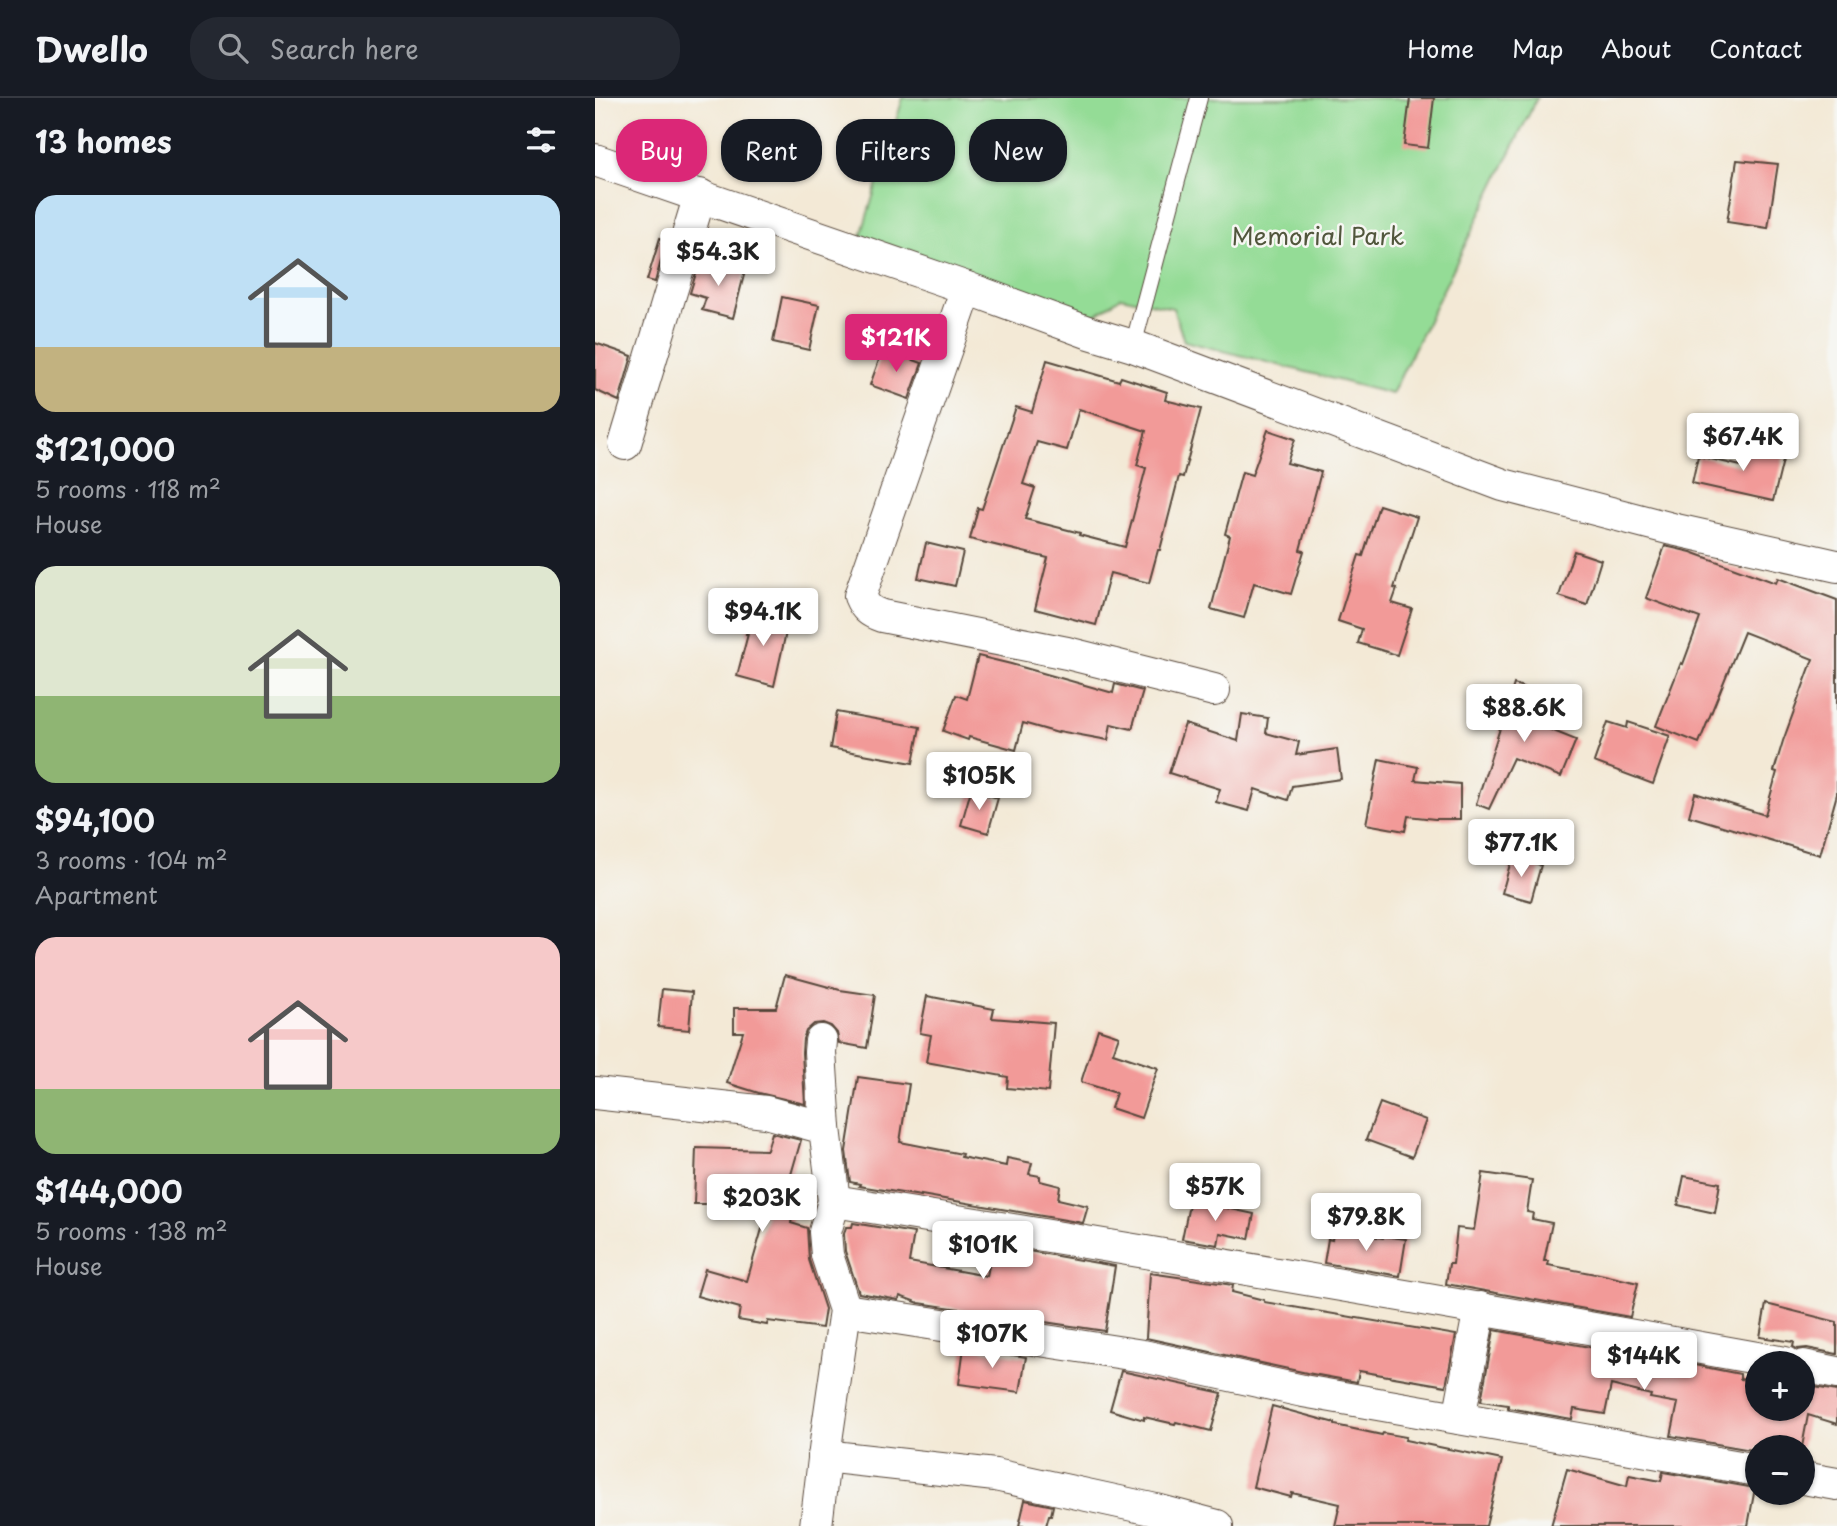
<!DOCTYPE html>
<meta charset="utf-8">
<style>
:root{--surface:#171b24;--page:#242831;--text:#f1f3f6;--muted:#9ea1a6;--line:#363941;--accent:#db2777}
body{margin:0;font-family:"Playpen Sans",sans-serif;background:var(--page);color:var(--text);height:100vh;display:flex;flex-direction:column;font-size:26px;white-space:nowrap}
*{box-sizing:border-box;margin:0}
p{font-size:23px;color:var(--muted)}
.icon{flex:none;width:38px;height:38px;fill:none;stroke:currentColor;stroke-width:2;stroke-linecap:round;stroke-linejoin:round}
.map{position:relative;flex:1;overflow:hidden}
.panel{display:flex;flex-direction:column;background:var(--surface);width:595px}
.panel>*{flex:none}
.guide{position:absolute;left:21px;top:21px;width:665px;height:63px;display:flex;gap:14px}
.fabs{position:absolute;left:1150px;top:1253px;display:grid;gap:14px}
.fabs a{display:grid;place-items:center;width:70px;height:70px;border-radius:50%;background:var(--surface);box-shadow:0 2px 5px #0004;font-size:35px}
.price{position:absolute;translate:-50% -60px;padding:0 16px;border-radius:7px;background:#fff;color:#222;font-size:23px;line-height:46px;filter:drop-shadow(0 2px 4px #0008)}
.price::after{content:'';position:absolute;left:50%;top:42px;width:21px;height:16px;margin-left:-10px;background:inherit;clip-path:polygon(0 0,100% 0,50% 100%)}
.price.current{background:var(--accent);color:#fff}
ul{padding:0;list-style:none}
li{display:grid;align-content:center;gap:14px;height:371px;padding:0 35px}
li span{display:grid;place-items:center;height:217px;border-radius:21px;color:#555}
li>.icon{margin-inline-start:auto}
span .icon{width:126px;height:126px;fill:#fffc;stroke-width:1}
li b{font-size:30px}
h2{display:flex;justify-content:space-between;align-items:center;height:84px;padding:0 35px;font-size:30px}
.tag{padding:0 24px;border-radius:28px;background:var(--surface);box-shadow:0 2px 5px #0004;font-size:24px;line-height:63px}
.tag.current{background:var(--accent);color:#fff}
header{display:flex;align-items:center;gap:42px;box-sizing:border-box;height:98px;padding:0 35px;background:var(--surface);border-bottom:2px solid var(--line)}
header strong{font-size:33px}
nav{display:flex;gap:38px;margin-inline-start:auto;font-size:24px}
.search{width:490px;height:63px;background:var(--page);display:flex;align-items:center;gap:18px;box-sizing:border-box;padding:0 24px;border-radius:28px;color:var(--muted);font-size:26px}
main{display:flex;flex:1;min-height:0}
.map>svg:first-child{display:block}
</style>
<header>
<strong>Dwello</strong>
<div class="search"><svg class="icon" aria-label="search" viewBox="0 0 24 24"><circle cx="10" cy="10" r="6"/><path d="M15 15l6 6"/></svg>Search here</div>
<nav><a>Home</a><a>Map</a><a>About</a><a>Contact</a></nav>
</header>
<main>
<section class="panel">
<h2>13 homes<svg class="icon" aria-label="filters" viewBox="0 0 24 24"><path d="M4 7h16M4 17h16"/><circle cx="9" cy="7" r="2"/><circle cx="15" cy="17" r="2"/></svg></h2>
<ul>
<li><span style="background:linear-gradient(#bfe0f5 70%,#c2b280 0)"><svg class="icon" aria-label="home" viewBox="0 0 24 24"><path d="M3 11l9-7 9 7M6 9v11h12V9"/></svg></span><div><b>$121,000</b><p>5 rooms · 118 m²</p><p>House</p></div></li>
<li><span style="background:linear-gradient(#dfe7d0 60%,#8fb573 0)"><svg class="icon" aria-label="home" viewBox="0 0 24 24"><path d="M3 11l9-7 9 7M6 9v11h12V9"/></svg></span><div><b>$94,100</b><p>3 rooms · 104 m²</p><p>Apartment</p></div></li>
<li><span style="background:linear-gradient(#f6c9c9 70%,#8fb573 0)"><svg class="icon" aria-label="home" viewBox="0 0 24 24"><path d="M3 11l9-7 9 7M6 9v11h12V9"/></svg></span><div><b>$144,000</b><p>5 rooms · 138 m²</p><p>House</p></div></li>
</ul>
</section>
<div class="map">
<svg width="1242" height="1428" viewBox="0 0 1242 1428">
<rect width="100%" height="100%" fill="#f6f6f2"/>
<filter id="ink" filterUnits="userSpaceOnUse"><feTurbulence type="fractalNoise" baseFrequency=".0143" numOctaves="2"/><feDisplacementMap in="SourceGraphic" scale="14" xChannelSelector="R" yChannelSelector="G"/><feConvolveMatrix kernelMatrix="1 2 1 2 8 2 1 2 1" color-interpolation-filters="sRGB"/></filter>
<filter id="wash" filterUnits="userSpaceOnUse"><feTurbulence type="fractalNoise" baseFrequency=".00686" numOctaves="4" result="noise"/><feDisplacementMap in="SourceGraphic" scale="28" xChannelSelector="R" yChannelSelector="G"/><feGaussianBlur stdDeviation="1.57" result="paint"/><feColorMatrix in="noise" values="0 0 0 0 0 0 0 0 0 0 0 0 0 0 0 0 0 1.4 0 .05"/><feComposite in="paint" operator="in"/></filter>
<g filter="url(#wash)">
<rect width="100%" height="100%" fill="#f3e9d6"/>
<polygon fill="#94dc96" stroke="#68835a" stroke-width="2" points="308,0 942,0 797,296 589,243 578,210 526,199 496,220 266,138"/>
<g id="blocks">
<g fill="#f29a98" fill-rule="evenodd">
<polygon points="815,0 839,0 833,50 809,47"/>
<polygon points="1142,62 1183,66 1173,130 1132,124"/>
<polygon points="65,140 72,142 60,184 52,182"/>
<polygon points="105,162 150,173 138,220 107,212 111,200 95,195"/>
<polygon points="187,199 224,207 214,252 178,244"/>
<polygon points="0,245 37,258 24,303 0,292"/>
<polygon points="288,251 327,265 314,301 275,287"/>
<path d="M452,262L524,283L526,279L572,294L570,302L606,311L588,379L584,378L565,452H563L554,485L515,475L501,527L440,511L453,460L375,441L383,410L387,411L421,309L437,314ZM484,311L551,333L542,367L551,370L530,449L484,437L485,435L430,421L440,390L428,386L442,344L472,352Z"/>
<polygon points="673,332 700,341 692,365 726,374 705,452 709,453 696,496 659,485 649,520 616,511 635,438 630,436 647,374 657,377"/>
<polygon points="1152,345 1190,354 1178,403 1097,385 1103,358 1146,368"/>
<polygon points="784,407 822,419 799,490 802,491 797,505 817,511 802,557 763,545 767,531 743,523 764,457 768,458"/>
<polygon points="331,445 368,454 360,488 323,480"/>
<polygon points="1070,448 1096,454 1181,485 1183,480 1242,502 1242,696 1225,757 1094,718 1100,695 1170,717 1182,674 1179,673 1188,643 1218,561 1149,534 1104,645 1061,628 1086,565 1088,566 1105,520 1051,500"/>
<polygon points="979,453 1006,462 992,507 964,498"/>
<polygon points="156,513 194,521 179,588 142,578 153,536 151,536"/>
<polygon points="383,558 416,566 518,595 520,586 548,593 537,631 516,626 513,642 464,633 463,635 428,625 421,652 374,639 373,642 348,633 361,597 372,601"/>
<polygon points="919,586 945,595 936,624 981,642 966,679 918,660 894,711 881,706"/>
<polygon points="241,614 325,629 318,665 235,650"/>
<polygon points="647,616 673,620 671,635 704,644 701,657 742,651 746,681 697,688 693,702 660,691 654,713 621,704 625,691 574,675 590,626 643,643"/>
<polygon points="1013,624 1032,630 1033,624 1075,638 1058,686 999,664"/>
<polygon points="784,661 823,669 820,682 865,686 865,721 840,721 813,718 810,733 771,726"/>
<polygon points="376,692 403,700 393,735 366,727"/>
<polygon points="917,759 946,767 936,803 907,795"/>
<polygon points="190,877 245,892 280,897 272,950 244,945 242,935 236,928 228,925 219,926 211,933 208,941 207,955 210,1006 164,995 132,985 148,934 139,934 139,910 181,910"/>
<polygon points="67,891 97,894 94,932 63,929"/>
<polygon points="332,898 399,911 397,920 459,925 453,994 412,990 413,979 331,964 336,937 325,935"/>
<polygon points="503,931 524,938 518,955 563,970 546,1020 516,1010 521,995 486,984"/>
<polygon points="263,979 314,986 305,1044 367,1056 366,1059 411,1068 412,1060 437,1065 434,1076 445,1078 445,1083 465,1088 463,1101 493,1108 488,1125 326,1097 326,1098 264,1088 265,1086 255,1084 251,1053"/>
<polygon points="785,1005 831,1022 817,1059 771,1042"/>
<polygon points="177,1035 206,1042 193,1087 204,1089 196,1125 212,1130 214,1162 230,1211 227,1230 173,1223 172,1227 143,1222 145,1210 102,1198 110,1171 152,1183 171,1117 115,1106 99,1106 101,1050 172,1052"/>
<polygon points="888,1075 937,1082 932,1114 938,1115 937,1121 957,1125 949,1163 954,1163 953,1167 1000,1176 1001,1175 1043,1185 1035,1219 851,1186 854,1166 858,1166 862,1130 879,1132"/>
<polygon points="1089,1078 1125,1085 1120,1115 1083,1107"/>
<polygon points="595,1102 659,1116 654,1141 625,1135 623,1147 587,1141"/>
<polygon points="258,1125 319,1135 314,1164 392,1178 398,1147 520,1168 510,1233 324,1205 305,1198 304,1202 264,1195 250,1153 249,1136 251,1129 257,1129"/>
<polygon points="739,1132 788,1140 789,1138 811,1141 805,1178 729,1165 733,1141 737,1142"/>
<polygon points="555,1175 638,1187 637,1194 669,1202 669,1204 861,1237 851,1288 764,1273 762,1284 712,1275 551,1240"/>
<polygon points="1171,1206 1242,1224 1242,1256 1212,1250 1202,1251 1198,1249 1199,1244 1165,1239"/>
<polygon points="899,1232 1034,1256 1032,1260 1092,1275 1094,1266 1145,1276 1145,1281 1162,1284 1162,1311 1208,1311 1208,1287 1242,1293 1242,1326 1213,1317 1207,1349 1162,1349 1162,1353 1076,1338 1083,1305 1055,1300 1056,1297 1016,1287 1010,1316 979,1311 977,1321 913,1310 913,1307 886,1303"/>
<polygon points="369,1249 431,1259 425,1294 364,1286"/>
<polygon points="526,1273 627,1295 616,1333 581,1324 580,1326 549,1319 549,1322 515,1312"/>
<polygon points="677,1308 740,1325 740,1327 787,1337 788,1335 811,1339 810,1342 907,1362 891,1428 740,1428 745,1406 697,1395 696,1399 658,1389"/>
<polygon points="972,1371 1032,1388 1034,1377 1066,1383 1068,1374 1160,1390 1153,1428 956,1428"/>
<polygon points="430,1402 458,1408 456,1417 454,1417 451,1428 424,1428"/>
</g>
</g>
</g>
<g filter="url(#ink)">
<use href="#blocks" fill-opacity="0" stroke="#57473a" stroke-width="2"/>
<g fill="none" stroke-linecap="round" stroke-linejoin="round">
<g stroke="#57473a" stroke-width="18">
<polyline id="lane" points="538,248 604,0"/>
</g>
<g stroke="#57473a" stroke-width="34">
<g id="street">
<polyline points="0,62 372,190 495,235 538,248 908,387 1077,431 1242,468"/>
<path d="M372,190L265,498C270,510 275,514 287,518L472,555L619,592"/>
<polyline points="30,346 105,97"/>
<polyline points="226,943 225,954 230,1030"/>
<polyline points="0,995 171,1014 230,1030 239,1103 230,1134 232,1157 250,1212 232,1336 221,1428"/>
<path d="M239,1103C557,1154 874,1208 1190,1265"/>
<polyline points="250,1212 548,1258 708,1293 1162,1372"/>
<polyline points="1208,1268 1242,1275"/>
<polyline points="864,1320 885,1210"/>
<polyline points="229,1358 400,1377 561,1412 622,1428"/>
<polyline points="1208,1380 1242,1386"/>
</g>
</g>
<use href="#lane" stroke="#fff" stroke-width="16"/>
<use href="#street" stroke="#fff" stroke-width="32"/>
</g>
</g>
<g text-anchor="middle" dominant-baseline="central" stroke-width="5" stroke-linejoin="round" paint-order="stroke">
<g font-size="24" fill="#51563c" stroke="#f6f6f2">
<text x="723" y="137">Memorial Park</text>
</g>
</g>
</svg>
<div class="fabs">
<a>+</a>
<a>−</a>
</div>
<b class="price" style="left:123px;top:190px">$54.3K</b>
<b class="price current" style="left:301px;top:276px">$121K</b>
<b class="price" style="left:1148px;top:375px">$67.4K</b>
<b class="price" style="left:168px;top:550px">$94.1K</b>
<b class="price" style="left:929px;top:646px">$88.6K</b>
<b class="price" style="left:384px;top:714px">$105K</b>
<b class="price" style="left:926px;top:781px">$77.1K</b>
<b class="price" style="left:620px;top:1125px">$57K</b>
<b class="price" style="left:167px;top:1136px">$203K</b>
<b class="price" style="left:771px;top:1155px">$79.8K</b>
<b class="price" style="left:388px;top:1183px">$101K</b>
<b class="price" style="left:397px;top:1272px">$107K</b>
<b class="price" style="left:1049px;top:1294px">$144K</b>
<div class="guide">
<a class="tag current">Buy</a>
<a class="tag">Rent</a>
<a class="tag">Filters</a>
<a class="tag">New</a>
</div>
</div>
</main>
